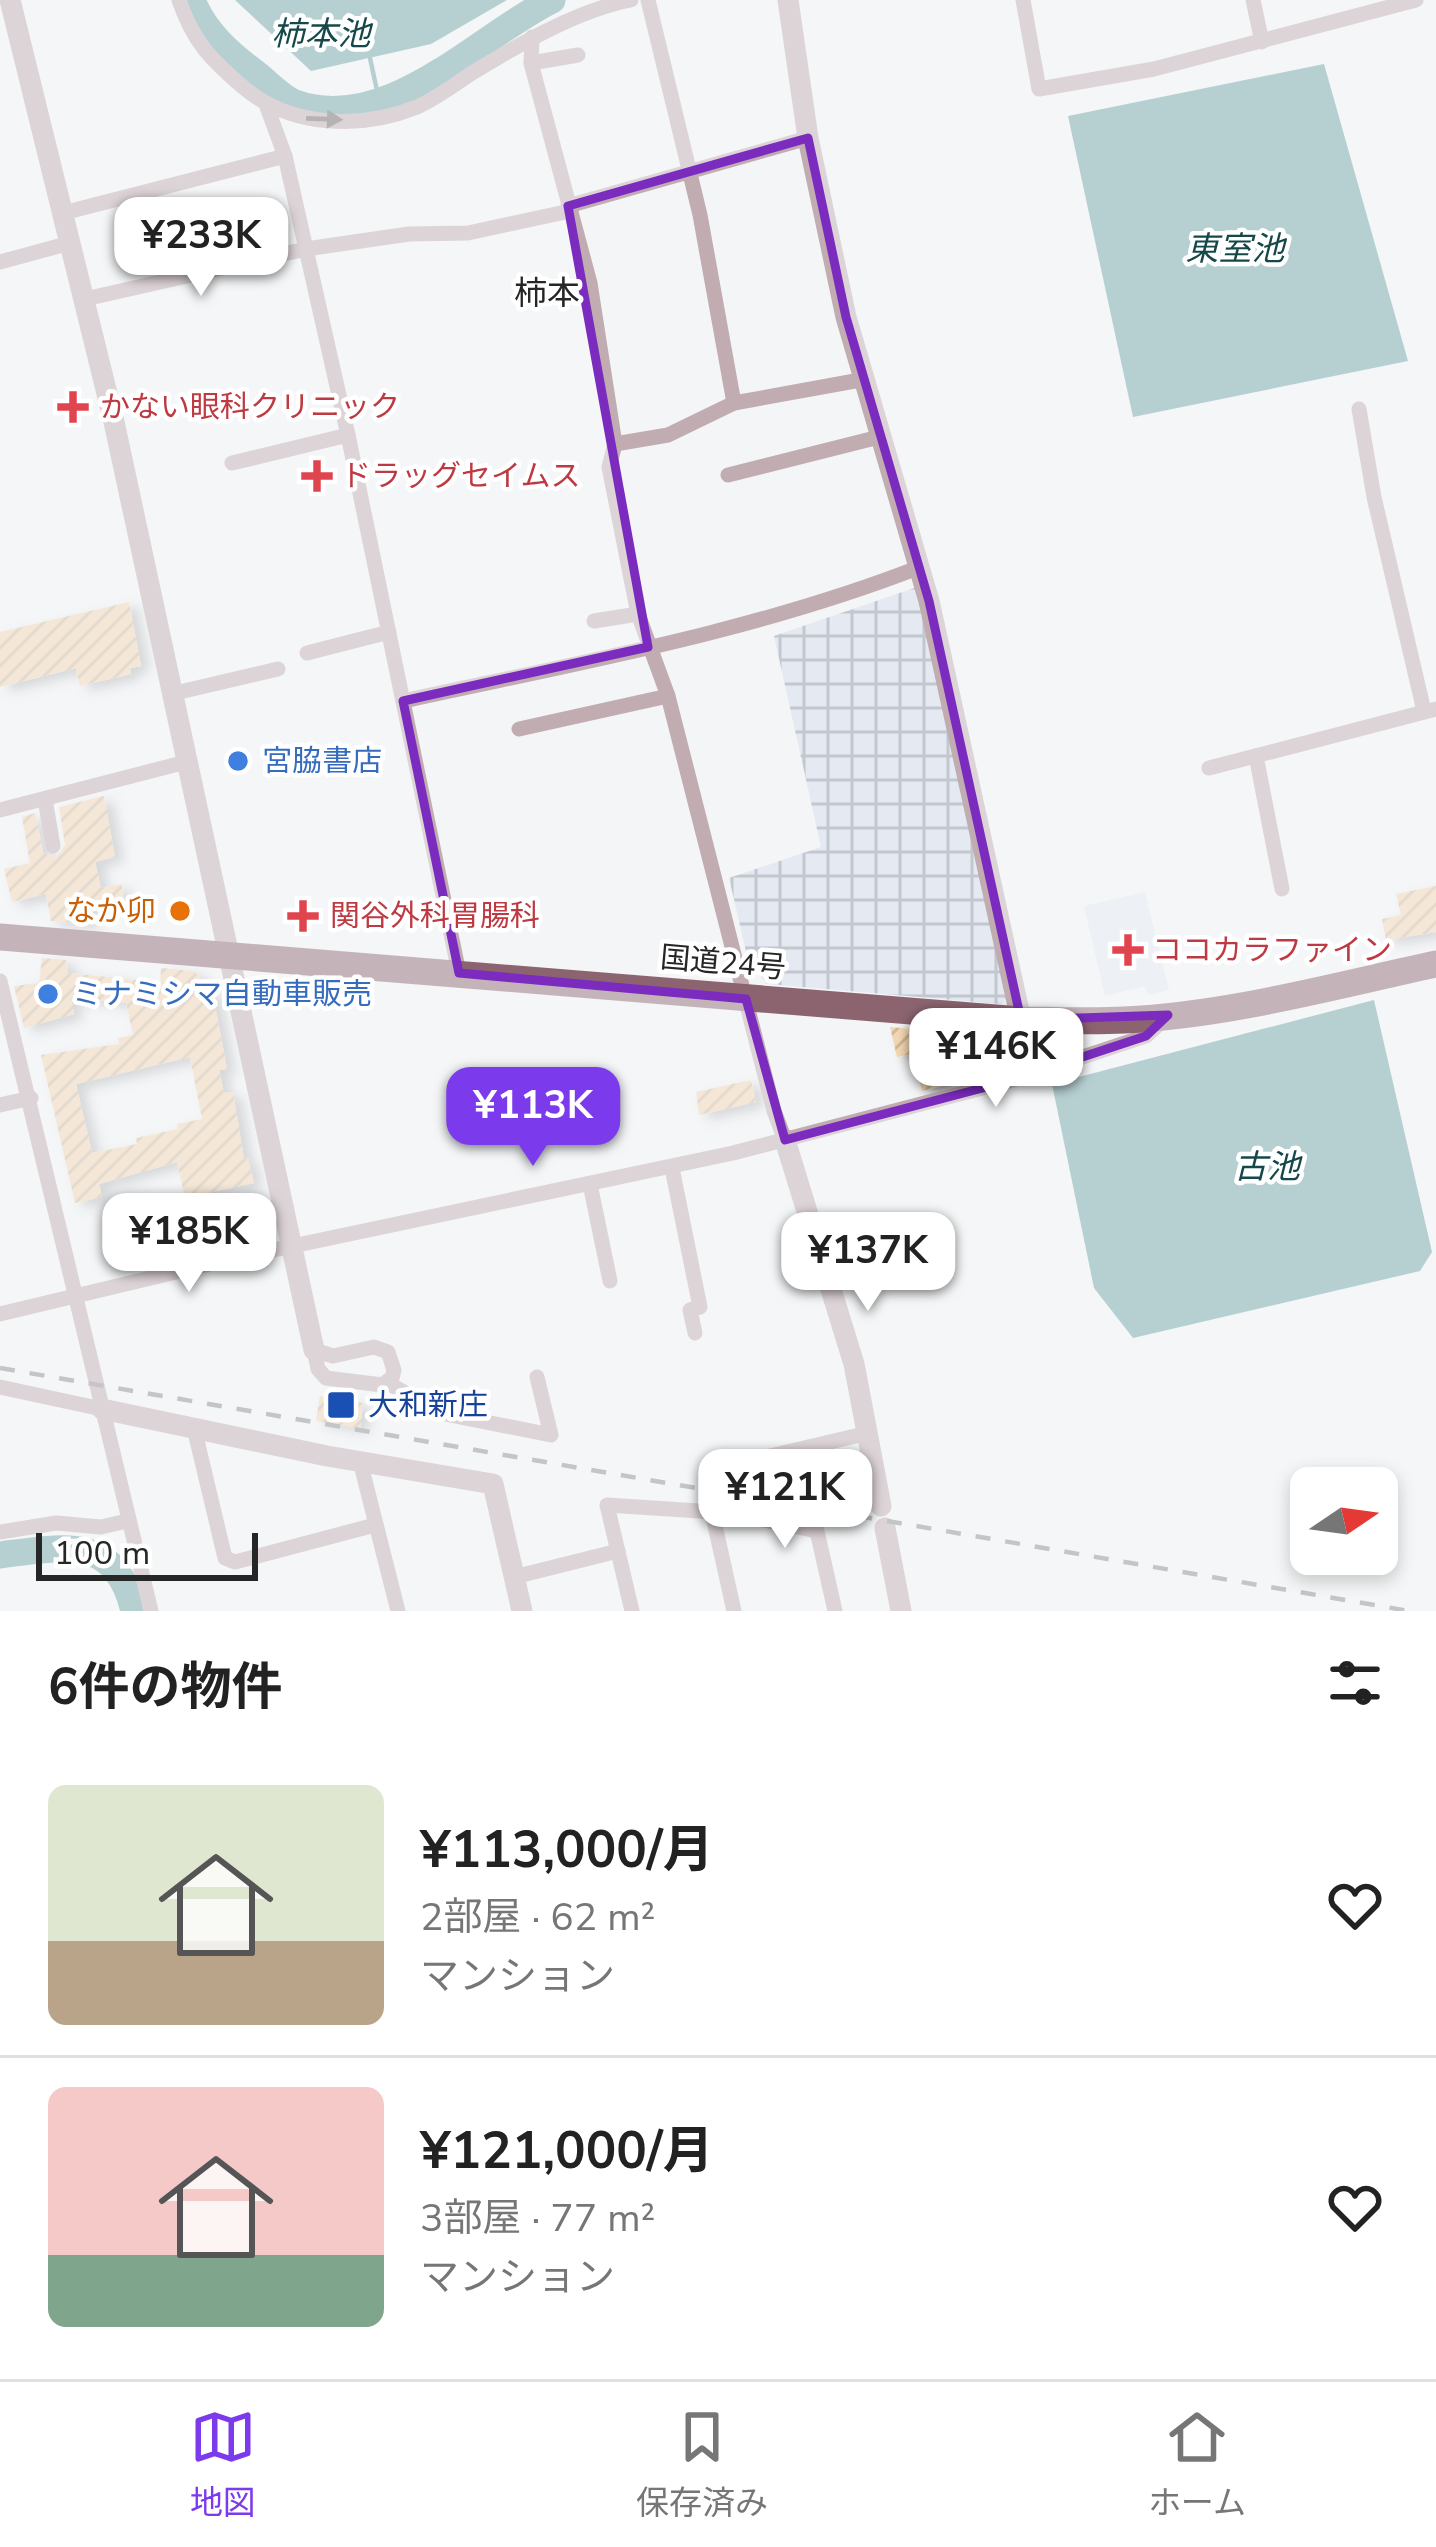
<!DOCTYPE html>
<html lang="ja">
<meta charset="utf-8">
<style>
:root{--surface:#fff;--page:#f6f6f6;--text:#222;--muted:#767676;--line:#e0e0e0;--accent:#7c3aed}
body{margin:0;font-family:"Nunito Sans","Noto Sans JP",sans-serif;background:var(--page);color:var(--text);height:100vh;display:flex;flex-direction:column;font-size:45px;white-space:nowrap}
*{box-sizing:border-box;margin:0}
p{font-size:39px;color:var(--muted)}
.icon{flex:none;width:66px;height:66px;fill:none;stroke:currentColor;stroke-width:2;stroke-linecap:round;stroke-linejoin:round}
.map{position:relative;height:1611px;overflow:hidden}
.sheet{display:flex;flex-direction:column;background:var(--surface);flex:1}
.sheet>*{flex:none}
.needle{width:78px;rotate:77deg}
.fabs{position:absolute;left:1290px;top:1467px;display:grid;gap:24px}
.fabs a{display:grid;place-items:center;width:108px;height:108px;border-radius:18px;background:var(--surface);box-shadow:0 6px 18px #0003;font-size:60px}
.scale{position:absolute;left:36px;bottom:30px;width:222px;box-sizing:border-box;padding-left:12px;border:6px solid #252626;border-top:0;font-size:33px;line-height:42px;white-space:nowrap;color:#252626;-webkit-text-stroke:9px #fff;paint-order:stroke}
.price{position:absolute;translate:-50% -102px;padding:0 27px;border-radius:24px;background:#fff;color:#222;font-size:39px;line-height:78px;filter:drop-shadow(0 3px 6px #0008)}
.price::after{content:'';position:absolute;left:50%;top:72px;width:36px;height:27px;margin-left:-18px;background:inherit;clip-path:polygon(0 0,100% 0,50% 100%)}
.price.current{background:var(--accent);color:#fff}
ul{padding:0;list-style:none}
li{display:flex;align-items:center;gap:36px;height:300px;padding:0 48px}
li+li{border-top:3px solid var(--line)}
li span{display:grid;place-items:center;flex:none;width:336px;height:240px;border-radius:18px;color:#555}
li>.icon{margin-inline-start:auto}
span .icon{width:144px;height:144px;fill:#fffc;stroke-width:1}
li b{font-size:51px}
h2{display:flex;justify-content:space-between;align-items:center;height:144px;padding:0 48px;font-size:51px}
.tabs{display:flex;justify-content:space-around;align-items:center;height:168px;border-top:3px solid var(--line);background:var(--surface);font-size:33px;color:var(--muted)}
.tabs a{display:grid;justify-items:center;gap:6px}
.tabs .current{color:var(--accent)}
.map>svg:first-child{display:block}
</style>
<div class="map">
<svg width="1436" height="1611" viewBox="0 0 1436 1611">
<defs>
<pattern id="industrial-grid" width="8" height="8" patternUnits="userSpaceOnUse" patternTransform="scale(3)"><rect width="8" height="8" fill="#e4e9f2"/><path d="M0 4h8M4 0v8" fill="none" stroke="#c3c8cf"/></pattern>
<pattern id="building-hatch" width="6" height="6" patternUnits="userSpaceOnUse" patternTransform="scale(3)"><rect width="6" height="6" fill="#f3d6b2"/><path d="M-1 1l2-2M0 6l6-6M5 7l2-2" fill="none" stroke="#d0b899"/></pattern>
<filter id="shadow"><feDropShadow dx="9" dy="5" stdDeviation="6" flood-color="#0004"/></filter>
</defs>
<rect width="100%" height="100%" fill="#f4f5f7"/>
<polygon fill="#e4e9f2" points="1145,892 1169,990 1148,995 1145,986 1105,996 1084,906"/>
<polygon fill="url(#industrial-grid)" points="920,586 1011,995 1001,1004 766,984 748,960 729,878 821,847 774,636"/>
<g fill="#6ca2a4">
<polygon points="235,0 507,0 431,44 311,71"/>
<polygon points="1324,64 1408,361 1133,417 1068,116"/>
<polygon points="1374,1000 1432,1252 1420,1271 1133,1338 1094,1288 1052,1084"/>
</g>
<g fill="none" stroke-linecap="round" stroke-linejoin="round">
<polyline stroke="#6ca2a4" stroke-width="4.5" points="370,58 379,100"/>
<g stroke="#6ca2a4" stroke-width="27">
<path d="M192,0C205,33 230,54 258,75C269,84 282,98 295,103C388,136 478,36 552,0"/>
<path d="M0,1555C64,1547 116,1534 134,1611"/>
</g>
</g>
<g fill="url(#building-hatch)" fill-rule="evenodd" filter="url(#shadow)">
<polygon points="129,602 141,666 130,668 131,674 80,686 76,668 0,687 0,632"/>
<polygon points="104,796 115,857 95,862 101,888 121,884 124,901 88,908 91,924 51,921 46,894 12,902 4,869 30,863 22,817 35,813 43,853 56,857 65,845 59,807"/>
<polygon points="1436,886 1436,932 1386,940 1382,919 1401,915 1396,894"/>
<path d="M42,958L66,960L68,973L138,980L136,998L160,992L161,968L194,971L213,995L227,1069L219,1070L224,1093L233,1092L244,1159L248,1158L254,1183L207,1193L220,1249L198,1254L177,1162L99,1184L102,1197L75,1203L41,1055L119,1044L118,1038L133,1035L126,1003L71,997L74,1014L24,1028L14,986L39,983ZM190,1057L202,1119L177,1124L178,1129L136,1138L137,1144L92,1153L76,1084Z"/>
<polygon points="890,1027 937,1031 949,1084 922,1091 913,1054 897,1057"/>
<polygon points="751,1080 756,1102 699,1115 696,1092"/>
<polygon points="320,1396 363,1403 360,1428 316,1421"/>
</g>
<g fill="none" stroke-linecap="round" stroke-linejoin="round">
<g stroke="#c1acb1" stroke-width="15">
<path d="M179,0C193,41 210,59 243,87C290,127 360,130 417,107C436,99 455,84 472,73C518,45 578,10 631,0"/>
<polyline points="648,0 700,215 734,403"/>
<polyline points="1023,0 1039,89 1154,69 1416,0"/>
<polyline points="1253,0 1262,42"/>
<polyline points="532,37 531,63 590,283 615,444 609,467 638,614 668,696 774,1111 785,1140"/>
<polyline points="531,63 578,55"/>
<polyline points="267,107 285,156 348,435 459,973"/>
<polyline points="568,206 808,138"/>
<polyline points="63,213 285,156"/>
<polyline points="0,262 70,243"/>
<polyline points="85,299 306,249 409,234 468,233 570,211"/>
<polyline points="1359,409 1374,497 1424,711"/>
<polyline points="615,444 668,435 734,403 866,379"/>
<polyline points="232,463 348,435"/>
<polyline points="728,475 883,436"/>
<polyline points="594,621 638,614"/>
<polyline points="307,653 389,632"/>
<polyline points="171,694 278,669"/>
<path d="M403,701C577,663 753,632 920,567"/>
<polyline points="519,729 668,696"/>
<polyline points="1256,756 1282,889"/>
<polyline points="1209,768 1436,709"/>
<polyline points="45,799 53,846"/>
<polyline points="0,810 186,762"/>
<polyline points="0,981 151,1611"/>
<polyline points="0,1105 31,1098"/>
<polyline points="672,1168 700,1307 690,1310 695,1333"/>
<polyline points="590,1184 610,1281"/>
<polyline points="0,1314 226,1260 733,1153 1013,1080 1146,1036 1167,1017"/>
<polygon points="374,1347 388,1352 394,1370 392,1378 382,1385 326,1378 318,1369 314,1350 333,1356"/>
<polyline points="388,1383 440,1413 551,1435 537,1377"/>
<polyline points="0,1387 102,1409"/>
<polyline points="194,1428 225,1558 235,1562 375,1525"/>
<polyline points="758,1459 868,1433"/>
<polyline points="360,1461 398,1611"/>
<polyline points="712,1512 734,1611"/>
<polyline points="0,1532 56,1523 101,1527 127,1521"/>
<polyline points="514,1577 618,1551"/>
<polyline points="632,1611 607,1505 730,1513 817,1531 835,1611"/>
</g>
<g stroke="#c1acb1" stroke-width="21">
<polyline points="10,0 114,422 314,1350"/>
<polyline points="788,0 808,138 846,317 929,601 1021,1020"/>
<polyline points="785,1140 854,1364 881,1506"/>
<polyline points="102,1409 327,1456 493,1484 522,1611"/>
<polyline points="885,1528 901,1611"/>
</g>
<path stroke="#8b646f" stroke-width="27" d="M0,937L1021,1020C1055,1020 1090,1022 1124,1020C1229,1015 1334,986 1436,964"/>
<polyline stroke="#898a8b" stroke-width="4.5" stroke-dasharray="15 15" stroke-linecap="butt" points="0,1368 1409,1611"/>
</g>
<defs><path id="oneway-solid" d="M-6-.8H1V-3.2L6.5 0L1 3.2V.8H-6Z" transform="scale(3)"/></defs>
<use fill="#6b6265" href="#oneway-solid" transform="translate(324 119) rotate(2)"/>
<path d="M0 0H1436V1611H0ZM808,138L846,317L929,601L1021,1020L1168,1015L1146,1036L1013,1080L785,1140L746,999L459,973L403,701L648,647L568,206Z" fill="#f4f5f7" fill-opacity=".55" fill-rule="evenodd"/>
<path fill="none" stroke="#7b2cbf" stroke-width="9" stroke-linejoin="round" d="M808,138L846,317L929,601L1021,1020L1168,1015L1146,1036L1013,1080L785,1140L746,999L459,973L403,701L648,647L568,206Z"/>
<g fill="#e0444e" stroke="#fff" stroke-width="4.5">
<path d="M67 389h12v12h12v12h-12v12h-12v-12h-12v-12h12z"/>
<path d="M311 458h12v12h12v12h-12v12h-12v-12h-12v-12h12z"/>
<path d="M297 898h12v12h12v12h-12v12h-12v-12h-12v-12h12z"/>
<path d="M1122 932h12v12h12v12h-12v12h-12v-12h-12v-12h12z"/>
</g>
<g fill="#3f7fe0" stroke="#fff" stroke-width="4.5">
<circle cx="238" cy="761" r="12"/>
<circle cx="48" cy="994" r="12"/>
</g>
<circle fill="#e8710a" stroke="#fff" stroke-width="4.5" cx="180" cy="911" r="12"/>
<rect fill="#1a4fb4" stroke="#fff" stroke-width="4.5" x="326" y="1390" width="30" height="30" rx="6"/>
<g text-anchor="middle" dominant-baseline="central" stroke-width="9" stroke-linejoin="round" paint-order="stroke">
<g font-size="30" fill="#be3a42" stroke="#fff" text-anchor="start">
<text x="100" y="407">かない眼科クリニック</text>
<text x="341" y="476">ドラッグセイムス</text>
<text x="330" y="916">関谷外科胃腸科</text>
<text x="1152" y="950">ココカラファイン</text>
</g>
<g font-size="30" fill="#366cbe" stroke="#fff" text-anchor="start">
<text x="262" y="761">宮脇書店</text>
<text x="72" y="994">ミナミシマ自動車販売</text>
</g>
<g font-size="30" fill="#c56008" stroke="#fff" text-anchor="end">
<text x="156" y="911">なか卯</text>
</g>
<g font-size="30" fill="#252626" stroke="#fff">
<text transform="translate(723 963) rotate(5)">国道24号</text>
</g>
<g font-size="30" fill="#164399" stroke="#fff" text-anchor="start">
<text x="368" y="1405">大和新庄</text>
</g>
<g font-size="33" font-style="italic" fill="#16484a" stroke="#fff">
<text x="321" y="34">柿本池</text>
<text x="1235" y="249">東室池</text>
<text x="1267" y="1167">古池</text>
</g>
<g font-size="33" fill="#252626" stroke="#fff">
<text x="547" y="293">柿本</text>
</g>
</g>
</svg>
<div class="fabs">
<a><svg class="needle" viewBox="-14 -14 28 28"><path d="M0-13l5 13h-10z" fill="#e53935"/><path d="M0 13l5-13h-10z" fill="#767676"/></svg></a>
</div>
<div class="scale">100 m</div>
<b class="price" style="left:201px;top:299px">¥233K</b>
<b class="price" style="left:996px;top:1110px">¥146K</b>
<b class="price current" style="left:533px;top:1169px">¥113K</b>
<b class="price" style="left:189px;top:1295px">¥185K</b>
<b class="price" style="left:868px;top:1314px">¥137K</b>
<b class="price" style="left:785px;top:1551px">¥121K</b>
</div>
<section class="sheet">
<h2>6件の物件<svg class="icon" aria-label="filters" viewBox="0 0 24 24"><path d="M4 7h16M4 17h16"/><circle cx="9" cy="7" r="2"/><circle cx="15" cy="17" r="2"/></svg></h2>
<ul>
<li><span style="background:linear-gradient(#dfe7d0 65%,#b9a48a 0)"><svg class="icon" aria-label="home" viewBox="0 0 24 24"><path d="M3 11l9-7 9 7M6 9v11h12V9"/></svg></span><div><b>¥113,000/月</b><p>2部屋 · 62 m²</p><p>マンション</p></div><svg class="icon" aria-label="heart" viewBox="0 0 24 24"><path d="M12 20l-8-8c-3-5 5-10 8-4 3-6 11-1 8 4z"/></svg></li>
<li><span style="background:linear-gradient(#f6c9c9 70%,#7fa58c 0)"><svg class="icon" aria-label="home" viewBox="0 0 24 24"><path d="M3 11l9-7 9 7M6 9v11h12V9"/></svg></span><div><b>¥121,000/月</b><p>3部屋 · 77 m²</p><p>マンション</p></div><svg class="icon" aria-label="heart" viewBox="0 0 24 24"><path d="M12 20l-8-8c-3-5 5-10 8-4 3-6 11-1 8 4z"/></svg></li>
</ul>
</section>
<nav class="tabs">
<a class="current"><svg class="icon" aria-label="map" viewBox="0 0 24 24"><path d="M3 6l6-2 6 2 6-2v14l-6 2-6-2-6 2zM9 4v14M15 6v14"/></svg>地図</a>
<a><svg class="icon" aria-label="saved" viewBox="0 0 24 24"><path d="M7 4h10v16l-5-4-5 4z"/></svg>保存済み</a>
<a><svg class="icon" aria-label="home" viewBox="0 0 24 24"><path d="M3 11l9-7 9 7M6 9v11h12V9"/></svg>ホーム</a>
</nav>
